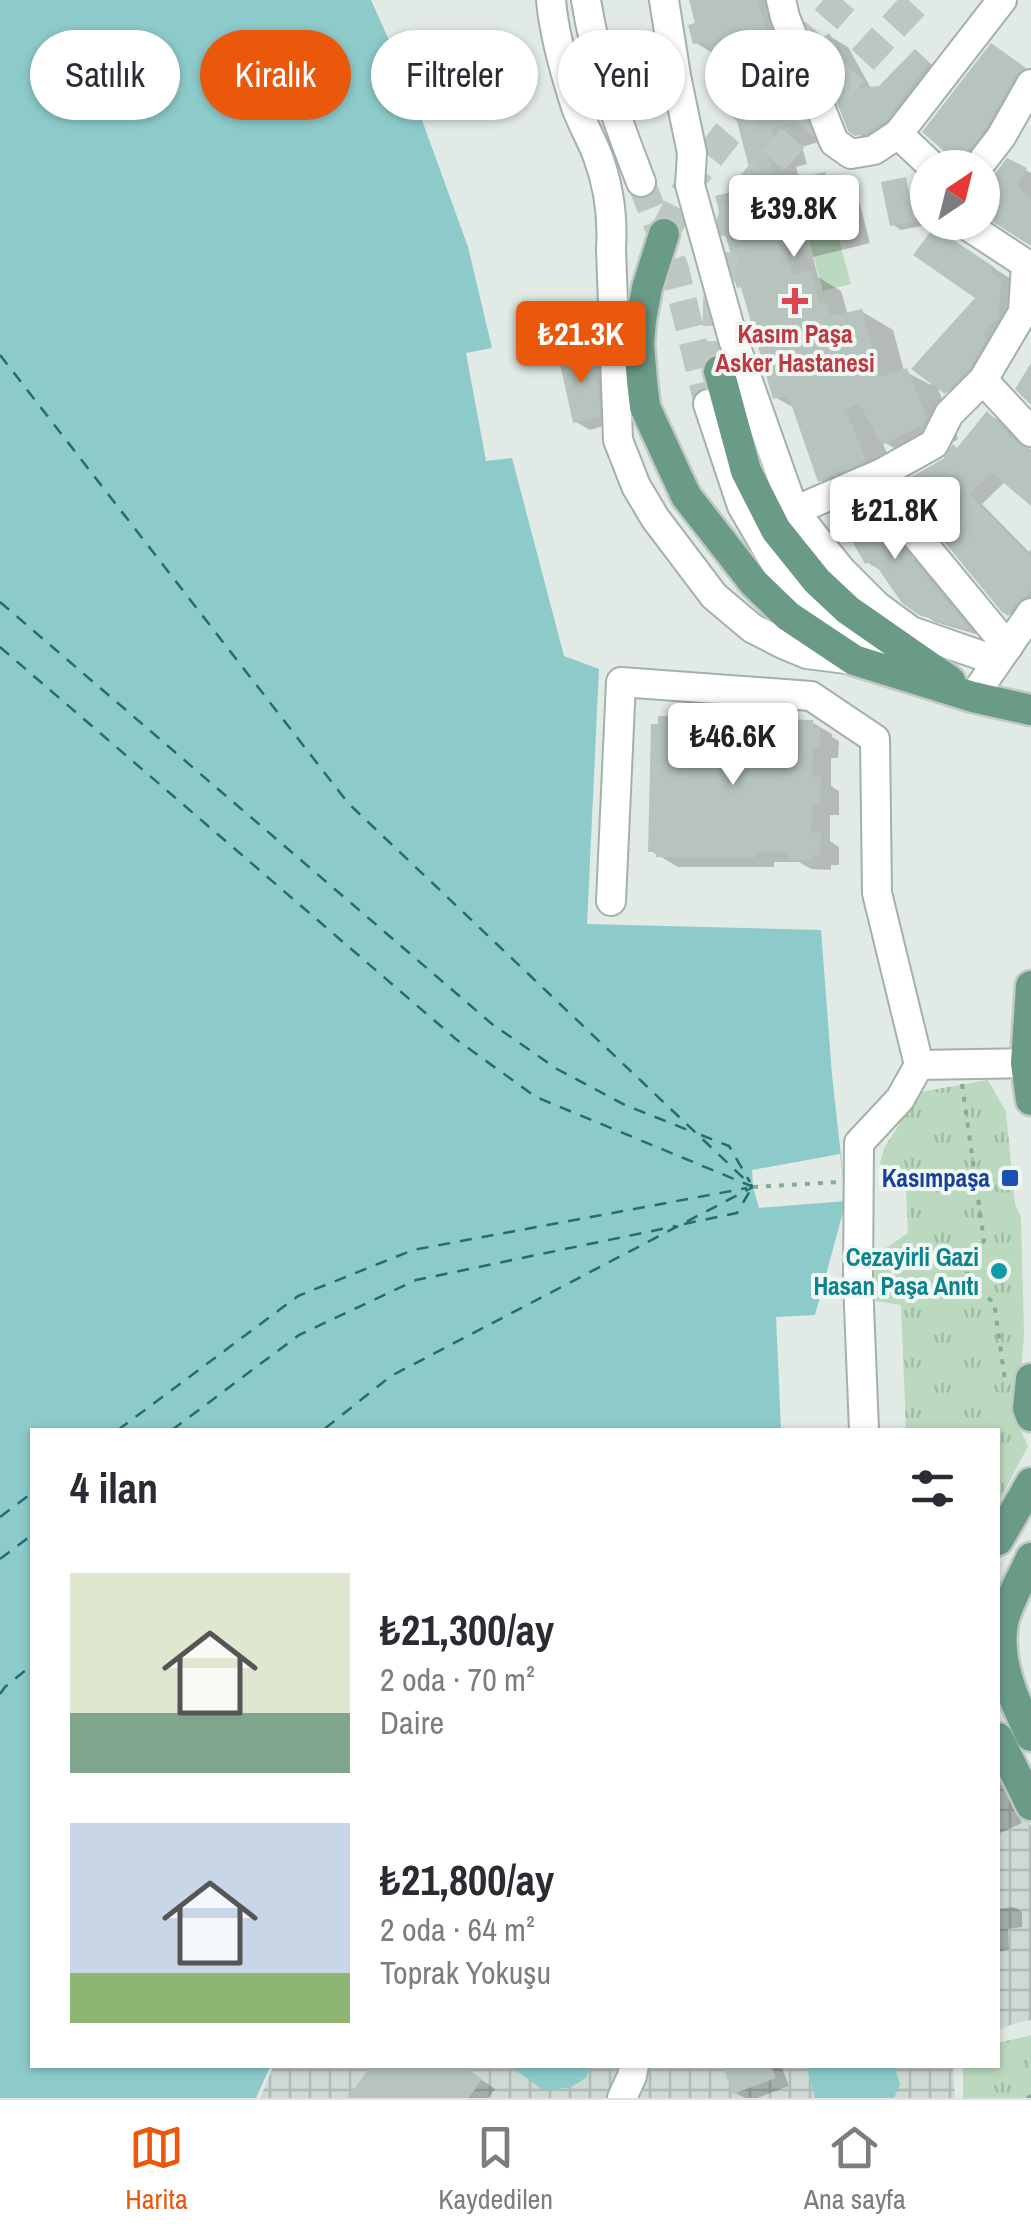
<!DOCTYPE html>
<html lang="tr">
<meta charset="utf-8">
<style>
:root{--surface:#fff;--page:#f2f2f3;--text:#2b2b33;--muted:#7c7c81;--line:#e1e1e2;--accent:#ea580c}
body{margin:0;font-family:"Archivo Narrow",sans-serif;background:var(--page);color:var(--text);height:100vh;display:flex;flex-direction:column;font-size:38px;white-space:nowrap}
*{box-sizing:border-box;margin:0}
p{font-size:32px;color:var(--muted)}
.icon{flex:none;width:55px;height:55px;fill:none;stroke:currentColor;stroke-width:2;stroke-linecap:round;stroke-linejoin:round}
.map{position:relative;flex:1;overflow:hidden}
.panel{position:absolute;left:30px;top:1428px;width:970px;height:640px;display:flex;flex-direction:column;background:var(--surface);border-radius:0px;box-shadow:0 2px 8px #0004}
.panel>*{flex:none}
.guide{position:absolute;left:30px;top:30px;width:972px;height:90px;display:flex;gap:20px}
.needle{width:65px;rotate:35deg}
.controls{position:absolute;left:910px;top:150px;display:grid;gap:20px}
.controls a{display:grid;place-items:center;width:90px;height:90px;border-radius:50%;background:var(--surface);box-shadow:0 2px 8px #0004;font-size:50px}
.price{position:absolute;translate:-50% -85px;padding:0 22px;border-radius:10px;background:#fff;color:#222;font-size:32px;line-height:65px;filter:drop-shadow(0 2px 5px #0008)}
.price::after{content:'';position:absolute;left:50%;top:60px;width:30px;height:22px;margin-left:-15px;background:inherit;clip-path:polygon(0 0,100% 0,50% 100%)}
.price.on{background:var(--accent);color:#fff}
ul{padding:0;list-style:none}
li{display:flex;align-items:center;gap:30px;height:250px;padding:0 40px}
li span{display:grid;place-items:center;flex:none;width:280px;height:200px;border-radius:0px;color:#555}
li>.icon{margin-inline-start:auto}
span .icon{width:120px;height:120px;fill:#fffc;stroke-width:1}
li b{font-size:42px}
h2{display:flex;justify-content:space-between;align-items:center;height:120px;padding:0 40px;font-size:42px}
.tag{padding:0 35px;border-radius:45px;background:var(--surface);box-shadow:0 2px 8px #0004;font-size:35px;line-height:90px}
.tag.on{background:var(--accent);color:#fff}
.tab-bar{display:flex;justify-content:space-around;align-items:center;height:140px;border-top:2px solid var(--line);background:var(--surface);font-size:28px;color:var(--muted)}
.tab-bar a{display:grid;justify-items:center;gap:5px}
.tab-bar .on{color:var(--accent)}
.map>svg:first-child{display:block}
</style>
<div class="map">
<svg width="1031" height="2098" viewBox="0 0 1031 2098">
<defs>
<pattern id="industrial-grid" width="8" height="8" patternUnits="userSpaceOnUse" patternTransform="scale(2.5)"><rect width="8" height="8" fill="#cfd9d3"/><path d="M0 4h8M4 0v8" fill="none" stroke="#b1bbb5"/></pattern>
<pattern id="grass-tufts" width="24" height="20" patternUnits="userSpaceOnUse" patternTransform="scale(2.5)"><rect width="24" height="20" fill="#bbd9bf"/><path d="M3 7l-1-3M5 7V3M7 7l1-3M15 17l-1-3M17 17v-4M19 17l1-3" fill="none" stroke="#a0bba4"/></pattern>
</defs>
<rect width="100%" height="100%" fill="#e1eae4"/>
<g fill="url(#industrial-grid)">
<polygon points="998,1750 1031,1827 1031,2020 1013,2024 998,2030"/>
<polygon points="274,2065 953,2065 955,2098 260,2098"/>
</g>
<g fill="url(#grass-tufts)">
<polygon points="988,1080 1006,1112 1015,1204 1021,1217 1024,1335 1017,1422 1028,1446 998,1504 998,1430 906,1430 901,1305 875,1301 874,1256 908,1233 906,1188 880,1163 884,1148 920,1092"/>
<polygon points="1031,2035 1031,2098 963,2098 963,2066 998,2065 998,2043"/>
</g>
<polygon fill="#bbd9bf" points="836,229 851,284 823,291 808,236"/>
<g fill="#8dcaca">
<polygon points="0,0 371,0 410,87 468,247 492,348 466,353 486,461 512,458 564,656 599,669 587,924 821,930 832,1075 846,1201 815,1315 776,1317 781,1430 32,1430 32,2065 271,2065 256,2098 0,2098"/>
<polygon points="508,2065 591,2065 586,2078 571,2087 545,2091"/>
<polygon points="806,2065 894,2065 900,2084 894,2098 815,2098"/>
</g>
<polygon fill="#e1eae4" points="840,1154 846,1201 759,1208 753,1187 752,1170"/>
<g fill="#0003">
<polygon points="691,0 782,0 835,137 802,147 807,164 796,167 800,180 825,175 857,193 870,243 813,257 818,277 841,291 848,315 861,311 893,330 904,371 931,385 979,298 962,247 1020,285 1009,352 1014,356 998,384 974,408 936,384 958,438 957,440 916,461 882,441 897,479 851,498 820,480 796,409 775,397 744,289 739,286 757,189 734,100 723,94 713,53 696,43 698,25"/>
<polygon points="829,36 848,47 872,90 880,89 915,53 946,74 877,145 856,133"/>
<polygon points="1010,57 1031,72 970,168 961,163"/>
<polygon points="1007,161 1031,173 1031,242 986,186"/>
<polygon points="887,199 927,225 901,230 892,224"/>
<polygon points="586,350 600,358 612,400 613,423 590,430 576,422"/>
<polygon points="988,414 1002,422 1031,451 1031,502 1006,481 982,504 1029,552 1031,549 1031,610 1023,622 1009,614 931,522 959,450"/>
<polygon points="874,498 887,506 913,558 921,563 979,635 935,622 921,613 880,570 867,562"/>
<polygon points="813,723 832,734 832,737 839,741 838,758 831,758 831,786 839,791 839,815 830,815 830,841 839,847 839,865 831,865 831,870 811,869 799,862 774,862 774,867 678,867 651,851"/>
<polygon points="998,1771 1022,1823 998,1834"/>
<polygon points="1014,1907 1022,1912 1022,1927 1008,1929 1009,1949 998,1952 998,1909"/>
<polygon points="364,2065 460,2065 495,2089 488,2098 351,2098 371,2070"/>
<polygon points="725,2065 781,2065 789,2086 757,2098 745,2098 735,2093"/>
</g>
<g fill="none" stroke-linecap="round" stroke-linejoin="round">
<g stroke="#236e6f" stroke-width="2.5" stroke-dasharray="12 10" stroke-linecap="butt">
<polyline points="0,355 348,803 753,1187 391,1376 323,1430"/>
<polyline points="0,602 492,1024 557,1069 625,1105 693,1132"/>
<polyline points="0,647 457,1040 536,1097 751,1186"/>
<polyline points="701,1135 729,1146 750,1182"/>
<polyline points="684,1224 737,1213 751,1189"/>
<polyline points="118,1430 298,1296 413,1250 747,1188"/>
<polyline points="172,1430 299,1335 416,1280 676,1226"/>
<polyline points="0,1517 32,1493"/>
<polyline points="0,1559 32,1535"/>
<polyline points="0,1694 5,1687 32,1665"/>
</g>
</g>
<g fill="#b6c4bd">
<polygon points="689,0 757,0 789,99 797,96 805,119 771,129 777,146 766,150 776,183 825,172 840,225 783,240 792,274 810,270 820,304 827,302 831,316 862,309 880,377 907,368 927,419 925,423 882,445 859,403 846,409 866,461 818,482 788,395 773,399 741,287 737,288 732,271 735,270 715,196 754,187 730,94 721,95 708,42 693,44 688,25 695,23"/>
<polygon points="829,33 860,88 879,86 915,49 929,62 886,121 867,133 855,136 848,131 814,44"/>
<polygon points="991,43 1026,68 1016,75 986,127 960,165 922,132"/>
<polygon points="1007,158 1027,168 1018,186 1031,200 1031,246 982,215 982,184 991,179"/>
<polygon points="906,177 915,221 890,226 881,182"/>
<polygon points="934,227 994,267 991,272 1002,280 998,317 983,334 987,338 970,368 945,394 911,369 975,298 913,255"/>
<polygon points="587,348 599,391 600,416 573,423 559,359"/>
<polygon points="1031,363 1031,405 1015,389"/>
<polygon points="987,411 1018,444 1031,449 1031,506 992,473 969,494 1031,558 1031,590 1026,597 1017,602 1008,616 1001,611 929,523 906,480 943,459 953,444 957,448"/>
<polygon points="874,495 903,554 907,553 968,626 966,630 919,615 902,603 873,561 865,564 836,512"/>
<polygon points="658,716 813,720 813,728 820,728 820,749 813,748 812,777 821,777 820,805 812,805 811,833 821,833 820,855 813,855 813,860 789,860 790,853 755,852 755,858 656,857 656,852 648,852 651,724 658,724"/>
<polygon points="371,2065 461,2065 482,2079 469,2098 348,2098"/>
<polygon points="722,2065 771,2065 776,2078 733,2094"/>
</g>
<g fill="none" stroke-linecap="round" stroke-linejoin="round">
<polyline stroke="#bbc7c0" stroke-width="28" stroke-dasharray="28 14" stroke-linecap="butt" points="641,182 675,269 708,404"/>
<g stroke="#bbc7c0" stroke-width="30" stroke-dasharray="30 15" stroke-linecap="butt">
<polyline points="664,234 694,176 727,134 843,0"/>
<path d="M719,371C717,318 715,268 733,218C743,190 774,160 793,138C834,91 876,45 918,0"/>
</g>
<g stroke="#a4b1aa" stroke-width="32">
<g id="minor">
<path d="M551,0C554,35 565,73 576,107C582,124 592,140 598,157C609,187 613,217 611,249L618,440L636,486L655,518L714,596L752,628L783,644L807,654L854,660"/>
<path d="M586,0C596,63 618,123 641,182"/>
<polyline points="664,0 676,76 692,153 690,185 733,339 794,511 841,570 877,606 911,631 997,661"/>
<polyline points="781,0 785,17 834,142 851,154 874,150 898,134 1002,0"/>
<polyline points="898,134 934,168"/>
<polyline points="977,168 1001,137 1031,84"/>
<polyline points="983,380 1031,432"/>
<polyline points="708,404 742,506 777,566 830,615 866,642 902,657"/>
<polyline points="882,473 914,533 1008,647"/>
<polyline points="794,511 882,473 934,444 949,414 983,380 1023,312 1026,264 962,222"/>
<polyline points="973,697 1031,613"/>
<polyline points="611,901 621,682 811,696 875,739 877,893 919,1065 900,1099 859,1143 858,1281 864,1430"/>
<polyline points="919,1065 1026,1063"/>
<polyline points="622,2098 632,2076 634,2065"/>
</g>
</g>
<g stroke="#c1c8c5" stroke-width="35">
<g id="major">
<polyline points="664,234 647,288 641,320 639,344 642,381 645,407 686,496 754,583 788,616 854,660 973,697 1031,710"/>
<polyline points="719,371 746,471 776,530 817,581 848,610 950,681"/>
<polyline points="1031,986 1026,1063 1031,1100"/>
<polyline points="1031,1379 1028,1408 1031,1416"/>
<polyline points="998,1540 1031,1483"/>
<path d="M1031,1558C1023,1576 1006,1606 1003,1623C996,1663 1015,1702 1031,1736"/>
<polyline points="998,1738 1031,1805"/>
</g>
</g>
<g stroke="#84ab98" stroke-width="4" stroke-dasharray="5 8" stroke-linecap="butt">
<polyline points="962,1084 984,1241 969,1258 966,1285 994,1302 1005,1380"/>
<polyline points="753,1187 839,1182"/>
<polyline points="1027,2098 1031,2096"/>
</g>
<use href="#minor" stroke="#fff" stroke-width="28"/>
<use href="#major" stroke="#699b87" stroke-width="30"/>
</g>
<path fill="#e0444e" stroke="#f1f7f3" stroke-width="4" d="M790 286h10v10h10v10h-10v10h-10v-10h-10v-10h10z"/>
<rect fill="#1a4fb4" stroke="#f1f7f3" stroke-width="4" x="1000" y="1168" width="20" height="20" rx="5"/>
<circle fill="#0f9aa8" stroke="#f1f7f3" stroke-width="4" cx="999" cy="1271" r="10"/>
<g text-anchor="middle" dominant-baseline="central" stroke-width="8" stroke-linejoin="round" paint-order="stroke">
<g font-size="25" font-weight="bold" fill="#be3a42" stroke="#f1f7f3">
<text x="795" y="334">Kasım Paşa<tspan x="795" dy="29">Asker Hastanesi</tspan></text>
</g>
<g font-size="25" font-weight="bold" fill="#164399" stroke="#f1f7f3" text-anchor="end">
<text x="990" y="1178">Kasımpaşa</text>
</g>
<g font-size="25" font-weight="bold" fill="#0d838f" stroke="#f1f7f3" text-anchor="end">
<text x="979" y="1257">Cezayirli Gazi<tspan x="979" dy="29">Hasan Paşa Anıtı</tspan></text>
</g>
</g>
</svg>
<div class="controls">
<a><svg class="needle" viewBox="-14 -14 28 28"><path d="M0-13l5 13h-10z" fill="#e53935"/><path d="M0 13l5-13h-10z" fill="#7c7c81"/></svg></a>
</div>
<b class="price" style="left:794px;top:260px">₺39.8K</b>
<b class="price on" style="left:581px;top:386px">₺21.3K</b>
<b class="price" style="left:895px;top:562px">₺21.8K</b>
<b class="price" style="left:733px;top:788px">₺46.6K</b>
<div class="guide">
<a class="tag">Satılık</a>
<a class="tag on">Kiralık</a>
<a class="tag">Filtreler</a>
<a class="tag">Yeni</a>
<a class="tag">Daire</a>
</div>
<section class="panel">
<h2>4 ilan<svg class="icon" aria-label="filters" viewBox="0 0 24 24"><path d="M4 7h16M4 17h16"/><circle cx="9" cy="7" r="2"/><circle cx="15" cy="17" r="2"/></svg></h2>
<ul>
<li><span style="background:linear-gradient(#dfe7d0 70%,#7fa58c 0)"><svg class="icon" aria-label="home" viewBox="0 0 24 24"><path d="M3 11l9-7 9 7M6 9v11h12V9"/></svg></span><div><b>₺21,300/ay</b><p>2 oda · 70 m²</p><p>Daire</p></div></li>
<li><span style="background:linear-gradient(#c9d6e8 75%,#8fb573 0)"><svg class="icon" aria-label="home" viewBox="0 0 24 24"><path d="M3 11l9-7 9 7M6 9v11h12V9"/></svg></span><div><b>₺21,800/ay</b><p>2 oda · 64 m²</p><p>Toprak Yokuşu</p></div></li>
</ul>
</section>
</div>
<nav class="tab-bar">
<a class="on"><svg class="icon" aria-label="map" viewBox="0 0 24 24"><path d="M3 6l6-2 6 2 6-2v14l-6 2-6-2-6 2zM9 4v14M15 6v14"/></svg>Harita</a>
<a><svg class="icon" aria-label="saved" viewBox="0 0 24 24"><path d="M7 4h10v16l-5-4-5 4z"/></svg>Kaydedilen</a>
<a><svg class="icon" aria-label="home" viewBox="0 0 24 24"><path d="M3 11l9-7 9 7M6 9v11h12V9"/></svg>Ana sayfa</a>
</nav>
